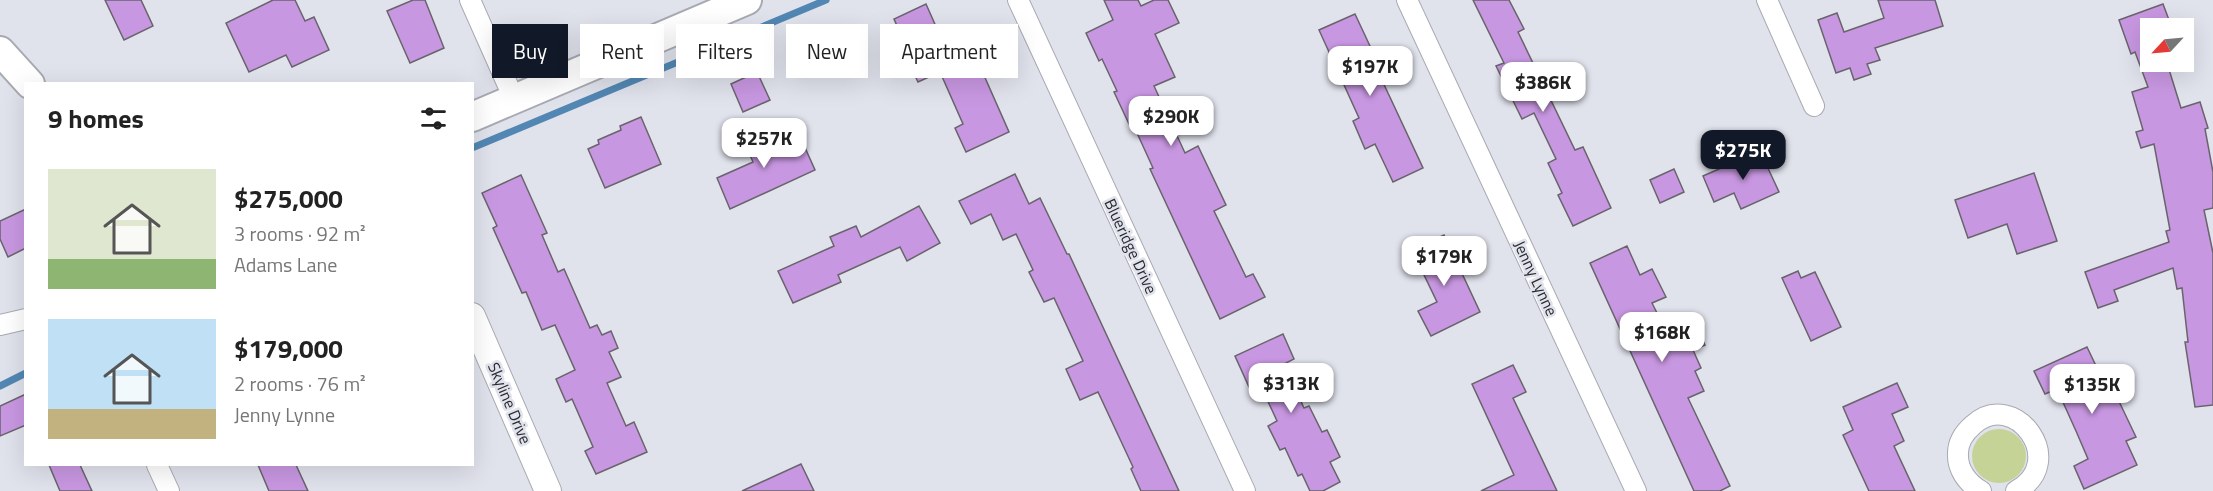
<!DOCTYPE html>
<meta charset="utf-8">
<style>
:root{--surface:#fff;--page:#f6f6f6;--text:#222;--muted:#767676;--accent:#111827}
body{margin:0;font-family:"Titillium Web",sans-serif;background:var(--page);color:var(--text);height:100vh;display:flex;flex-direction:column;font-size:22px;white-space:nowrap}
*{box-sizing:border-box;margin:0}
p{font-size:20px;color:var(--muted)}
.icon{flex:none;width:33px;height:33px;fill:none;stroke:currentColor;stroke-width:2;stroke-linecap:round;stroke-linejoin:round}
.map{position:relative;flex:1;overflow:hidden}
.side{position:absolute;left:24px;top:82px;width:450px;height:384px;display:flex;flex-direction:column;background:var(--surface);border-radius:0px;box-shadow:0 6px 24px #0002}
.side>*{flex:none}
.top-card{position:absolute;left:492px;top:24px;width:570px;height:54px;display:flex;gap:12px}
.needle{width:39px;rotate:244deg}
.buttons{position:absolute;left:2140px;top:18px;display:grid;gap:12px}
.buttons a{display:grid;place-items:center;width:54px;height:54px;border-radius:0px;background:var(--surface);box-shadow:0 6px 24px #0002;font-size:30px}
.price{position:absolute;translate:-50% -51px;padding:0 14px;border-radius:12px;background:#fff;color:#222;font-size:20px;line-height:39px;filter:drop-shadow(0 2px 3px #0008)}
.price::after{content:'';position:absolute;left:50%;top:36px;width:18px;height:14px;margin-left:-9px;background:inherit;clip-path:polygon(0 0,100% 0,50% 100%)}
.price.selected{background:var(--accent);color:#fff}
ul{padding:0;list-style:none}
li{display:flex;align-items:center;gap:18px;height:150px;padding:0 24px}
li span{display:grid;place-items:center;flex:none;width:168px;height:120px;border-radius:0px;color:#555}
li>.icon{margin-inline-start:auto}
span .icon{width:72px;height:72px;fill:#fffc;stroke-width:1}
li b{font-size:26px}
h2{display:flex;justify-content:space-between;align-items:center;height:72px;padding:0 24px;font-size:26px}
.chip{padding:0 21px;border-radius:0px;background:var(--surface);box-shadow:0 6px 24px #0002;font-size:21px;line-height:54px}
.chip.selected{background:var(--accent);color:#fff}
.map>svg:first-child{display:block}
</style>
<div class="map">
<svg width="2213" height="491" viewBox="0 0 2213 491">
<rect width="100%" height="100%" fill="#e0e2ec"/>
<circle fill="#c6d396" cx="1999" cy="456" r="27"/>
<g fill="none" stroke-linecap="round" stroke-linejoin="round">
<g stroke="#5287b3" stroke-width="7">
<polyline points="472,148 826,0"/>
<polyline points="0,386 26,373"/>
</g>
</g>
<g fill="#c897e1" stroke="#69646c" stroke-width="1.5">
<polygon points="105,0 141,0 153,26 124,40"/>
<polygon points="273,0 295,0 305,21 314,17 329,50 292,67 286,55 249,72 226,23"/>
<polygon points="413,0 425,0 444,48 410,63 387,11"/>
<polygon points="1104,0 1138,0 1141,6 1154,0 1168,0 1179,23 1155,34 1175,77 1154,86 1185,153 1198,146 1226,205 1214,211 1246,277 1253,274 1265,297 1220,319 1150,169 1153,168 1132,122 1129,124 1114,92 1117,91 1102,59 1099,61 1086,33 1113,20"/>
<polygon points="1473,0 1509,0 1524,29 1518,32 1575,150 1583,147 1611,208 1573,226 1558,195 1562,193 1548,163 1556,159 1534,113 1522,119 1496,66 1504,63"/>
<polygon points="1878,0 1935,0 1943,26 1875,48 1880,60 1867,64 1871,74 1854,80 1850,68 1836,73 1818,20 1837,13 1844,32 1884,18"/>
<polygon points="926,4 942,40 966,29 978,54 975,55 1009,132 966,152 955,128 963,124 940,72 918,82 897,39 902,37 894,19"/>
<polygon points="2163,4 2172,28 2151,28 2151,62 2170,62 2167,63 2181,108 2200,102 2208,128 2205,129 2213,172 2213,208 2204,210 2213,253 2213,405 2195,407 2185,342 2188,342 2182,288 2177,289 2173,268 2114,290 2118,301 2098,308 2085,272 2169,242 2166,231 2170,230 2154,144 2141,148 2136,132 2143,130 2132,92 2148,87 2135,52 2131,54 2119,20"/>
<polygon points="1355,14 1384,76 1381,78 1423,168 1393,182 1375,144 1365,149 1353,121 1359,118 1319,30"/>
<polygon points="757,72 770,100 743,112 731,84"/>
<polygon points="641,117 661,164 605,188 588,149 599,144 598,140 621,130 620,126"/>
<polygon points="766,126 778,152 802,141 815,170 730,209 717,178 753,162 742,136"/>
<polygon points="1760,151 1779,192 1741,209 1734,193 1714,202 1703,176"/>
<polygon points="1674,169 1684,192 1660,203 1650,180"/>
<polygon points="2034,173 2057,241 2017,254 2007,224 1968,238 1955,200"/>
<polygon points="1015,174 1029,204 1040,198 1067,254 1069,254 1179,491 1141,491 1131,469 1133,467 1098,392 1080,400 1066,369 1083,361 1054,298 1044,302 1029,272 1033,270 1016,234 1003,240 991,214 971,224 959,201"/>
<polygon points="521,175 547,233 542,235 558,272 564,269 590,328 597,325 602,335 611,331 618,348 609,352 621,377 607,383 626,426 634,422 647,452 596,474 585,451 593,447 572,399 566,402 556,379 575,370 555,325 542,330 526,292 522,293 493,228 497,226 482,193"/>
<polygon points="919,206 940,243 907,261 900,247 838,275 841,282 793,303 778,271 834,246 830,237 856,226 861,237"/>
<polygon points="26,209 26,248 8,257 0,239 0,221"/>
<polygon points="1444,235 1480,312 1431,336 1418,311 1437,302 1412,250"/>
<polygon points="1627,246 1640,275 1652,269 1666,297 1652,303 1667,333 1693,321 1705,345 1693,350 1701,368 1695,371 1704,391 1688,398 1730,486 1720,491 1694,491 1590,263"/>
<polygon points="1798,271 1801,278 1815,272 1841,327 1811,341 1782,278"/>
<polygon points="1283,334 1294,359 1284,364 1304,408 1309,406 1322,432 1327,430 1340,457 1330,462 1340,482 1323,491 1310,491 1302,474 1298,476 1285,448 1280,450 1268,426 1277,421 1259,382 1249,387 1235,356"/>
<polygon points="2087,347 2098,370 2106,367 2118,392 2115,393 2136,437 2126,441 2137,465 2084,489 2074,466 2088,459 2076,431 2057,389 2045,394 2034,371"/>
<polygon points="1513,365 1526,392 1513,398 1557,491 1481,491 1514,475 1472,384"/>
<polygon points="1897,383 1908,407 1892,414 1904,441 1894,446 1915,491 1869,491 1843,435 1853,430 1843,407"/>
<polygon points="26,394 26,425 0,436 0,406"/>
<polygon points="801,464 814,491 742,491"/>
<polygon points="49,465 80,465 92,491 60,491"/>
<polygon points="258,465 296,465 308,491 269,491"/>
</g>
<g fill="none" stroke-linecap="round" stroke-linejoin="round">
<g stroke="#a8aab3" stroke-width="22">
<g id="minor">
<polyline points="470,0 514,99"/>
<polyline points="1018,0 1245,491"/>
<polyline points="1407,0 1636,491"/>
<polyline points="1767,0 1814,106"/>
<polyline points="0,325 26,319"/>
<polyline points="157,465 169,491"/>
<path d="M1981,491C1967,483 1957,469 1958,453C1958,442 1965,432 1973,425C2014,387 2070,462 2016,491"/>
</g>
</g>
<g stroke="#a8aab3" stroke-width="28">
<polyline id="tertiary" points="472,316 548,491"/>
</g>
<g stroke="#a8aab3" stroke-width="32">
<g id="secondary">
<polyline points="0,51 30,84"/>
<polyline points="472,117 747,0"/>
</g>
</g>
<use href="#minor" stroke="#fff" stroke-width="20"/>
<use href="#tertiary" stroke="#fff" stroke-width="26"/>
<use href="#secondary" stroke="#fff" stroke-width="28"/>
</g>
<g text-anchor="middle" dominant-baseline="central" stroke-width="5" stroke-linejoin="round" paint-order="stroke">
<g font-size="16" fill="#28292d" stroke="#e0e2ec">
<text transform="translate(1131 246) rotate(65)">Blueridge Drive</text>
<text transform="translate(1536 278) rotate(65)">Jenny Lynne</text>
<text transform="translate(510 403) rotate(67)">Skyline Drive</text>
</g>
</g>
</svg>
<div class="buttons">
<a><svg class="needle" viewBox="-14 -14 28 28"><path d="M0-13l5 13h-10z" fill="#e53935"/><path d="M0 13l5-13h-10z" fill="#767676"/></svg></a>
</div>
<b class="price" style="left:1370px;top:97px">$197K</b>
<b class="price" style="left:1543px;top:113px">$386K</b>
<b class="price" style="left:1171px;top:147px">$290K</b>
<b class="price" style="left:764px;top:169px">$257K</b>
<b class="price selected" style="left:1743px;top:181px">$275K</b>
<b class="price" style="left:1444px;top:287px">$179K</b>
<b class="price" style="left:1662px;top:363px">$168K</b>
<b class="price" style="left:1291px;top:414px">$313K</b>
<b class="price" style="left:2092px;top:415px">$135K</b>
<div class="top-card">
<a class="chip selected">Buy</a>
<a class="chip">Rent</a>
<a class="chip">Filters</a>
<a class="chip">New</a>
<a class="chip">Apartment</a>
</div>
<section class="side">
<h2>9 homes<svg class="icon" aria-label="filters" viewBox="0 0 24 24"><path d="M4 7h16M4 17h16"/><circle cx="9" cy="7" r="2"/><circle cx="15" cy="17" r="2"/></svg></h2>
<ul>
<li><span style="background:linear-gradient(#dfe7d0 75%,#8fb573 0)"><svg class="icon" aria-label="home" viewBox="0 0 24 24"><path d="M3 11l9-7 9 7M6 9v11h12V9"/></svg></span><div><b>$275,000</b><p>3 rooms · 92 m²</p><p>Adams Lane</p></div></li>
<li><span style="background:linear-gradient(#bfe0f5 75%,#c2b280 0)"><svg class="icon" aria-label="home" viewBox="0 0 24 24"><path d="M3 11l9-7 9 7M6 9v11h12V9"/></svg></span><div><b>$179,000</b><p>2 rooms · 76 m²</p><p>Jenny Lynne</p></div></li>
</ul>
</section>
</div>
